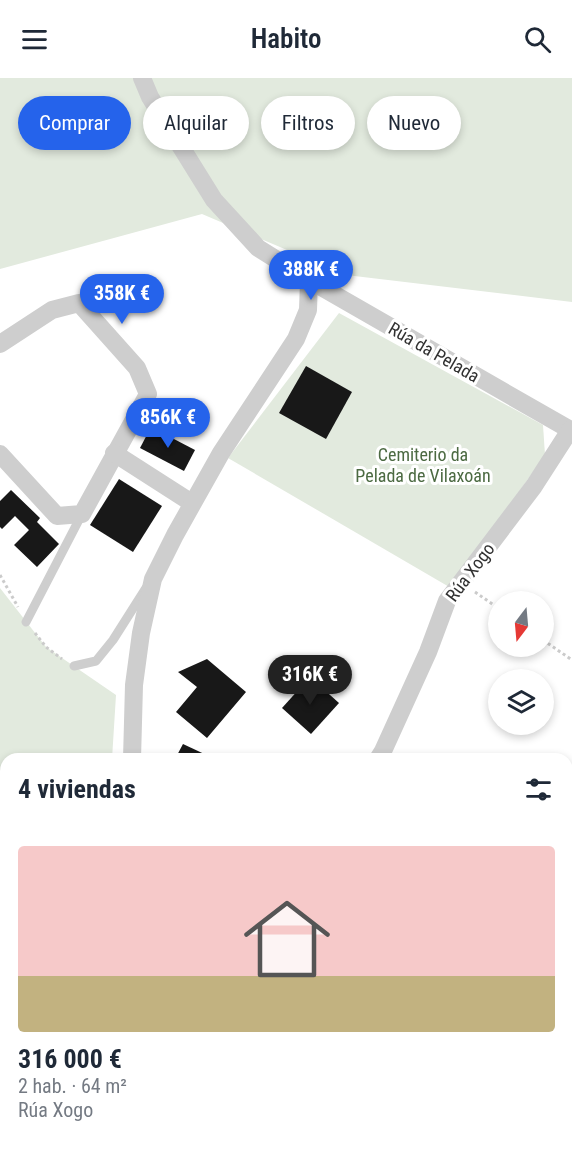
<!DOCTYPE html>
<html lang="es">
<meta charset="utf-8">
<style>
:root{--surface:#fff;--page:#f6f6f7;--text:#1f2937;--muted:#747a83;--accent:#2563eb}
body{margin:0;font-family:"Roboto Condensed",sans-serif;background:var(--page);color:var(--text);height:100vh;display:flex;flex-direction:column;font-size:22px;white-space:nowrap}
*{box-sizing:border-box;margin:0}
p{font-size:20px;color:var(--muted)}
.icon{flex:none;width:33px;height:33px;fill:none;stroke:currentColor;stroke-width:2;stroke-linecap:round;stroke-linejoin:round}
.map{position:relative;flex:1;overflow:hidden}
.side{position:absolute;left:0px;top:675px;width:573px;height:402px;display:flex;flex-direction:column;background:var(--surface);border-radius:18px 18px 0 0;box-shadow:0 3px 9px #0003}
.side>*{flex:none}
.hud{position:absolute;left:18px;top:18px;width:537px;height:54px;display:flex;gap:12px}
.needle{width:39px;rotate:196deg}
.buttons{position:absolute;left:488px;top:513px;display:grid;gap:12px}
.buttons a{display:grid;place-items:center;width:66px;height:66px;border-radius:50%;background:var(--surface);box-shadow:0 3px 9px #0003;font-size:30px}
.price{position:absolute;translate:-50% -51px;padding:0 14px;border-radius:21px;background:var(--accent);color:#fff;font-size:20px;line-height:39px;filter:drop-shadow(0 2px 3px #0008)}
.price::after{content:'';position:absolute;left:50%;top:36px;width:18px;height:14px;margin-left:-9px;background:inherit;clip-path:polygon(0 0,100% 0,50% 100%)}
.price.current{background:#222;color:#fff}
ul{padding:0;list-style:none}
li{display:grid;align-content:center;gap:12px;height:318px;padding:0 18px}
li span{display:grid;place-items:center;height:186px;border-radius:6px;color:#555}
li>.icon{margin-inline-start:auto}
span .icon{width:108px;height:108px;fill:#fffc;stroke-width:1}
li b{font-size:26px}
h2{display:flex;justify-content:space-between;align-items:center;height:72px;padding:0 18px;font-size:26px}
.tag{padding:0 21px;border-radius:27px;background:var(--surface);box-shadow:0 3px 9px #0003;font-size:21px;line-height:54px}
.tag.current{background:var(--accent);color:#fff}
header{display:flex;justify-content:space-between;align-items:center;height:78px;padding:0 18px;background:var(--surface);font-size:27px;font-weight:600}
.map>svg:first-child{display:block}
</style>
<header><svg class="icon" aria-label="menu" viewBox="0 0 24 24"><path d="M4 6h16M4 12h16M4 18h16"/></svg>Habito<svg class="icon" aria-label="search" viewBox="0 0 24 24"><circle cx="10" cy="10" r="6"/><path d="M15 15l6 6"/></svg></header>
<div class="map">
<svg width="572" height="1077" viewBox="0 0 572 1077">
<rect width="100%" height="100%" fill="#fff"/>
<g fill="#e2eade">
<polygon points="0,0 572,0 572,224 346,197 202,136 0,191"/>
<polygon points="339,235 543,347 545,377 451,510 228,380"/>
<polygon points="0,510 46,569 116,617 112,681 6,681 6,824 0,827"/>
</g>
<g fill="#181818">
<polygon points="306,288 352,314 326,361 279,335"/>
<polygon points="151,349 195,372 184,393 140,370"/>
<polygon points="119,401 162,428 133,474 90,447"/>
<polygon points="11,412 40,440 37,444 59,466 37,489 14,467 29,452 15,438 2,451 0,449 0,423"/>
<polygon points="207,581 246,614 207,660 176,634 197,609 178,594"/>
<polygon points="310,599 339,625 311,656 282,630"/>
<polygon points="183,666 215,681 175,681"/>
<polygon points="6,863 6,877 0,878 0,865"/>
<polygon points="78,1071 116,1071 112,1077 73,1077"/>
</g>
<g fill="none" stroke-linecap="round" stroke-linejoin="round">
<g stroke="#cbcbcb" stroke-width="3" stroke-dasharray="3 3" stroke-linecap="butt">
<polyline points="0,497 18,529"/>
<polyline points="475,514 498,530"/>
<polyline points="35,555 46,569 62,581"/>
<polyline points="543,562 572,582"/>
</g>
<g stroke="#cecece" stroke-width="9">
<polyline points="26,544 82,436"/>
<polyline points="74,588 96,583 113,562 146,510"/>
</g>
<g stroke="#cecece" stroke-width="18">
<polyline points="142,0 150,19 214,122 258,170 309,202 572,353"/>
<polyline points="0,266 52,232 79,225 137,290 148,316 82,436 57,438 0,376"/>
<polyline points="114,375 192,425"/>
<polyline points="132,681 134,607 141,555 153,501 175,457 221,375 296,261 308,232 309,202"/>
<polyline points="378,681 383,673 428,574 447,523 534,408 570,352"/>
<polyline points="0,858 6,855"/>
<polyline points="350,1077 352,1071"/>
</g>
</g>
<g text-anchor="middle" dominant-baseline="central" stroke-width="6" stroke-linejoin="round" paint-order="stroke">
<g font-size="18" fill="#313131" stroke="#fff">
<text transform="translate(434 274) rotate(30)">Rúa da Pelada</text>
<text transform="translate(470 494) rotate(-53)">Rúa Xogo</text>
</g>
<g font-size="18" fill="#4c6a42" stroke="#fff">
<text x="423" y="376">Cemiterio da<tspan x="423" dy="21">Pelada de Vilaxoán</tspan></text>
</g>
</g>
</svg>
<div class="buttons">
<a><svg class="needle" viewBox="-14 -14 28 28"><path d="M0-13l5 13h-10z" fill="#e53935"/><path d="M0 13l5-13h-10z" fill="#747a83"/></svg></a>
<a><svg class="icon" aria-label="layers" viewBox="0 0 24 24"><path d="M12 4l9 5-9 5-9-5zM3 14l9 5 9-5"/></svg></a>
</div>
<b class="price" style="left:311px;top:223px">388K €</b>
<b class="price" style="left:122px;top:247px">358K €</b>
<b class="price" style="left:168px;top:371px">856K €</b>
<b class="price current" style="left:310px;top:628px">316K €</b>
<div class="hud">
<a class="tag current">Comprar</a>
<a class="tag">Alquilar</a>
<a class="tag">Filtros</a>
<a class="tag">Nuevo</a>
</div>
<section class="side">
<h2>4 viviendas<svg class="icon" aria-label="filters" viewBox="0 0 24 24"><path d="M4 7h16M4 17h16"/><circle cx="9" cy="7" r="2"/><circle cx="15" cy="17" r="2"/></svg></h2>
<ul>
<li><span style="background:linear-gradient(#f6c9c9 70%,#c2b280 0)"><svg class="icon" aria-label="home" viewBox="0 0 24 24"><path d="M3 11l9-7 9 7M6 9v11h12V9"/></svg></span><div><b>316 000 €</b><p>2 hab. · 64 m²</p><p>Rúa Xogo</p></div></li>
</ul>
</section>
</div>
